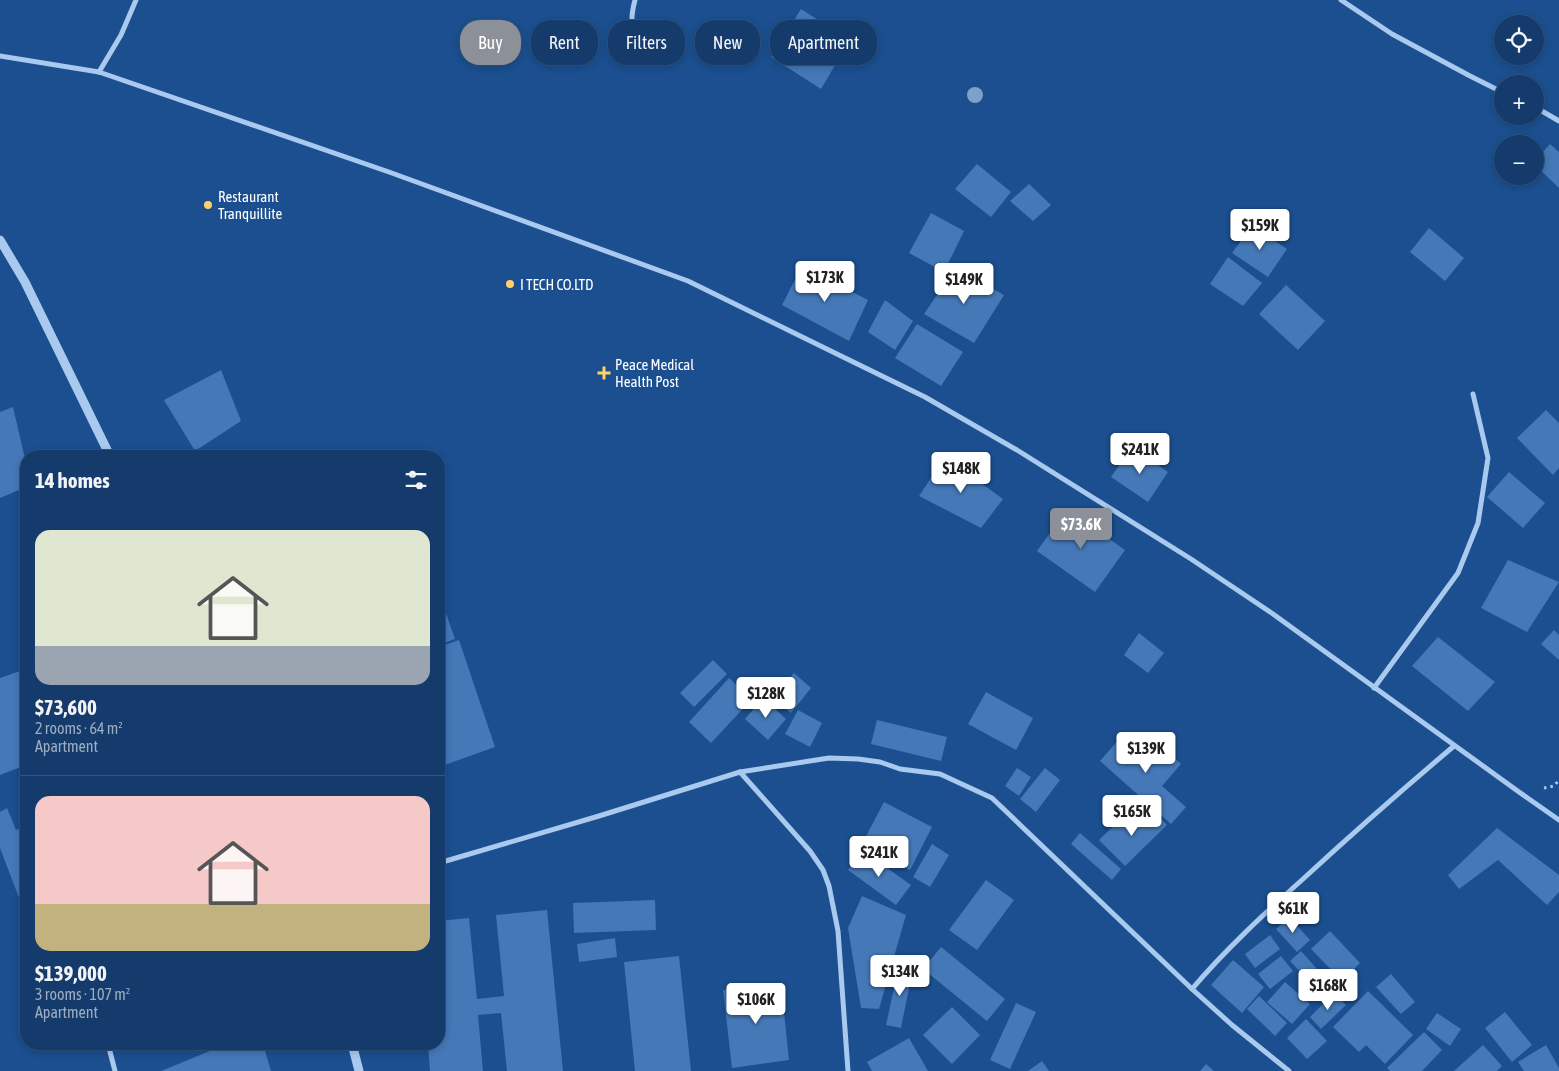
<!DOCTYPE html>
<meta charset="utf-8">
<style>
:root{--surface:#143b6b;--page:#214673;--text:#f1f3f6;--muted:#9dadc1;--line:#33557e;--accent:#8c9099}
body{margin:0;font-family:"Asap Condensed",sans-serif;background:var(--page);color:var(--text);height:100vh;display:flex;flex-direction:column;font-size:19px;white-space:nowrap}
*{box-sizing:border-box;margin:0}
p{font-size:16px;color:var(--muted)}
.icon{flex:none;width:28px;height:28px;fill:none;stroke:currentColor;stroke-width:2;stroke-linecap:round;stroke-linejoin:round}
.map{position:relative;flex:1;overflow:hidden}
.drawer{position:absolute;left:20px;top:450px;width:425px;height:600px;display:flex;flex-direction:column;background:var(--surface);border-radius:20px;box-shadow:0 2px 8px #0003,0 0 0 1px var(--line)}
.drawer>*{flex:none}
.top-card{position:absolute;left:460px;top:20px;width:475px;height:45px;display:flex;gap:10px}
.controls{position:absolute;left:1494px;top:15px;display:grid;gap:10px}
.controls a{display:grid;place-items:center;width:50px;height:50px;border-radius:50%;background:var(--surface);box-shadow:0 2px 8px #0003,0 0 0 1px var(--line);font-size:25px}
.price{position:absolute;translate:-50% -42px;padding:0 11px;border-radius:5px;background:#fff;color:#222;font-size:16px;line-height:32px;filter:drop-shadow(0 1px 2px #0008)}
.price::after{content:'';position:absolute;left:50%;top:30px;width:15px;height:11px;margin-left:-8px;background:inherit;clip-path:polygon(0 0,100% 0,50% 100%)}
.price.selected{background:var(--accent);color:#fff}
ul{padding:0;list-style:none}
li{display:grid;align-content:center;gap:10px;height:265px;padding:0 15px}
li+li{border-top:1px solid var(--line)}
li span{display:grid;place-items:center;height:155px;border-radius:15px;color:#555}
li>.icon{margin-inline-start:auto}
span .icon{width:90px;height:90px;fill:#fffc;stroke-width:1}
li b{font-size:21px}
h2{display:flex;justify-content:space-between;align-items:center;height:60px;padding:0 15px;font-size:21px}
.chip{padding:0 18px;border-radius:20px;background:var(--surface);box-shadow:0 2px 8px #0003,0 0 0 1px var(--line);font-size:18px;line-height:45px}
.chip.selected{background:var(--accent);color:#fff}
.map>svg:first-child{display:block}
</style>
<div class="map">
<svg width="1559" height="1071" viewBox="0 0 1559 1071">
<rect width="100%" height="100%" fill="#1b4f8f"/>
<g fill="#4478b7">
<polygon points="801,9 850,40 821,89 771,57"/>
<polygon points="1550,144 1559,152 1559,188 1535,165 1535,161"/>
<polygon points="977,164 1011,192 991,217 955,189"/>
<polygon points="1029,184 1051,205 1033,221 1010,201"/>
<polygon points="931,213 964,231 944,272 909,253"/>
<polygon points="1252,226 1287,249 1268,277 1232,253"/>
<polygon points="1429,228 1464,258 1445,281 1410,252"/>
<polygon points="1228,257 1262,283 1243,306 1210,284"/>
<polygon points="802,266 868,300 849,341 782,305"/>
<polygon points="955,268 1004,295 974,343 924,314"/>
<polygon points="1286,285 1325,321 1298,350 1259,314"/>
<polygon points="885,300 913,321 895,350 868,332"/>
<polygon points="917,324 963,352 941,386 895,358"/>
<polygon points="221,370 241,421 195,451 164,400"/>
<polygon points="13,407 26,463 26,487 0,498 0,412"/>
<polygon points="1546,410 1559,423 1559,468 1553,475 1517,438"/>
<polygon points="1132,447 1168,472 1148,502 1111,477"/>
<polygon points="945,457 1003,499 981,528 919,496"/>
<polygon points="1509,472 1545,503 1523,528 1487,497"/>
<polygon points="1067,509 1125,550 1095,592 1037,551"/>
<polygon points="1508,560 1559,582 1527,632 1481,608"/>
<polygon points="439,593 455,639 439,645"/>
<polygon points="1554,630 1559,635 1559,660 1541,644"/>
<polygon points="1139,633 1164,653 1148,673 1124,655"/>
<polygon points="1438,637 1495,682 1468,711 1412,666"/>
<polygon points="459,640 495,747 439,767 439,722 446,719 439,696 439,647"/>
<polygon points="713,660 727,674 694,707 680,693"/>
<polygon points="23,670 26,680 26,765 0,775 0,678"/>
<polygon points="794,673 811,688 791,713 773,699"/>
<polygon points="729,678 752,699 711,743 689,722"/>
<polygon points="986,692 1033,718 1016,750 968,724"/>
<polygon points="763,698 786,719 768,740 745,719"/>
<polygon points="798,710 822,723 810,747 785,734"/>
<polygon points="877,720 947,737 941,761 871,744"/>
<polygon points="1146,733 1181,764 1162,786 1186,807 1171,824 1100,761 1120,738 1132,749"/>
<polygon points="1017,768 1031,777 1019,796 1005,786"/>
<polygon points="1045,768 1060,780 1036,812 1020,799"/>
<polygon points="884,802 932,827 910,870 862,844"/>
<polygon points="7,808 16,830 26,826 26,916 0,848 0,812"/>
<polygon points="1152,809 1167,825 1125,866 1099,840 1122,818 1132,828"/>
<polygon points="1497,828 1559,875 1559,892 1547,905 1498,860 1459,889 1448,875"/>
<polygon points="1080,833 1121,869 1112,880 1071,844"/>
<polygon points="932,844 949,855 930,887 913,877"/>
<polygon points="862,850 911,885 896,905 848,870"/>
<polygon points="986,880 1014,900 977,950 949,930"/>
<polygon points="862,896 906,915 879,1009 861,1008 848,928"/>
<polygon points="655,900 656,930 574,933 573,903"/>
<polygon points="547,910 563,1071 507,1071 501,1013 478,1015 483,1071 430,1071 428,1044 439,1044 439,921 469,918 477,999 504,996 496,915"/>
<polygon points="1289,917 1310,940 1297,952 1276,929"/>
<polygon points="1330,931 1360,963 1342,981 1311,949"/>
<polygon points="1270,935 1280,949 1255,968 1245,954"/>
<polygon points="615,938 617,957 579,962 577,944"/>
<polygon points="941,947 1005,999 987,1021 923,969"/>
<polygon points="1301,951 1332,986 1322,995 1290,961"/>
<polygon points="679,956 691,1071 635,1071 624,962"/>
<polygon points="1281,956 1293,971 1270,989 1258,974"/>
<polygon points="1233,960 1264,987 1242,1013 1211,985"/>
<polygon points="899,965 913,968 901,1028 886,1025"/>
<polygon points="1391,974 1415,1002 1401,1014 1376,987"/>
<polygon points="1285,982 1310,1004 1292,1024 1267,1002"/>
<polygon points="781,983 789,1060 732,1068 723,990"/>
<polygon points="1368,991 1413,1035 1385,1064 1366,1045 1359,1052 1333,1027"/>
<polygon points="1334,993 1346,1005 1321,1029 1310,1017"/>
<polygon points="1259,996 1287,1023 1275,1036 1247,1009"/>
<polygon points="1016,1003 1036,1012 1010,1069 990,1060"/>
<polygon points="952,1007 980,1035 952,1064 923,1035"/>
<polygon points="1505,1012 1532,1045 1512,1062 1485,1028"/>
<polygon points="1437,1013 1461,1029 1450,1046 1426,1029"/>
<polygon points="1306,1019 1327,1041 1307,1059 1287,1038"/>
<polygon points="1424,1032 1442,1050 1422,1071 1390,1071 1387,1068"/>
<polygon points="909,1038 928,1071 872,1071 867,1062"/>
<polygon points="227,1044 263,1044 271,1071 161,1071"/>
<polygon points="1483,1045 1502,1066 1497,1071 1454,1071"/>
<polygon points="1546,1045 1559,1068 1559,1071 1524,1071 1518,1062"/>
<polygon points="1042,1061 1049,1071 1028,1071"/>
<polygon points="1206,1064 1214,1071 1200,1071"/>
</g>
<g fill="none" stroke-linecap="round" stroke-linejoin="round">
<polyline stroke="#a9c9ee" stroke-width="3" stroke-dasharray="2.5 4" stroke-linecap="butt" points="1544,788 1554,786 1559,780"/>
<g stroke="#a9c9ee" stroke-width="5">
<path d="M635,0C628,26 633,30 647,51"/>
<polyline points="1341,0 1392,34 1470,76 1502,92"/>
<polyline points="0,56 99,72 389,172 688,281 839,355 925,397 1017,450 1191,559 1273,614 1519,792 1559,820"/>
<polyline points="99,72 121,35 136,0"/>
<polyline points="1535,107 1559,121"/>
<polyline points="1374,688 1458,573 1478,523 1488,458 1473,394"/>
<polyline points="740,772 810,851 823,870 829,886 838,931 848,1071"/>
<polyline points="439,863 599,816 740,772 829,758 858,759 880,762 900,769 940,774 992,798 1192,989 1232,1025 1289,1071"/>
<path d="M1192,989C1226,949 1264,914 1303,879C1352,834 1403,789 1454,746"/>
<polyline points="108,1044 115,1071"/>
</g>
<g stroke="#a9c9ee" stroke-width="9">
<polyline points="0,240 25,282 110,456"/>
<polyline points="352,1044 359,1071"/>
</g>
</g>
<circle fill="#7ea0ca" cx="975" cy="95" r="8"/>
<g fill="#ffd166" stroke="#1b4f8f" stroke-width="2">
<circle cx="208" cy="205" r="5"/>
<circle cx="510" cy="284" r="5"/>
<path d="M601.5 365.5h5v5h5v5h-5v5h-5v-5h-5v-5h5z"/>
</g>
<g text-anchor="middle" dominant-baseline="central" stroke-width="4" stroke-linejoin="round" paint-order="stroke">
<g font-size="15" fill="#fff" stroke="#1b4f8f" text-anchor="start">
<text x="218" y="196">Restaurant<tspan x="218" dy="17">Tranquillite</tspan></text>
<text x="520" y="284">I TECH CO.LTD</text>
<text x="615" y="364">Peace Medical<tspan x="615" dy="17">Health Post</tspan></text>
</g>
</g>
</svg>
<div class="controls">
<a><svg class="icon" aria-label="locate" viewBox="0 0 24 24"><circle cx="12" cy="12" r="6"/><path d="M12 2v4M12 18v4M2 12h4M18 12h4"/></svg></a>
<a>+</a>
<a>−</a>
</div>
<b class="price" style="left:1260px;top:251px">$159K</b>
<b class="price" style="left:825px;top:303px">$173K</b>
<b class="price" style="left:964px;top:305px">$149K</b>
<b class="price" style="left:1140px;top:475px">$241K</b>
<b class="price" style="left:961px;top:494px">$148K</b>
<b class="price selected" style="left:1081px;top:550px">$73.6K</b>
<b class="price" style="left:766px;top:719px">$128K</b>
<b class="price" style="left:1146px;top:774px">$139K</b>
<b class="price" style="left:1132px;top:837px">$165K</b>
<b class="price" style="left:879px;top:878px">$241K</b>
<b class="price" style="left:1293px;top:934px">$61K</b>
<b class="price" style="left:900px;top:997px">$134K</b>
<b class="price" style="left:1328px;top:1011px">$168K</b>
<b class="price" style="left:756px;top:1025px">$106K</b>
<div class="top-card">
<a class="chip selected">Buy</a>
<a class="chip">Rent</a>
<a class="chip">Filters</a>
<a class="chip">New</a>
<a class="chip">Apartment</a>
</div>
<section class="drawer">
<h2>14 homes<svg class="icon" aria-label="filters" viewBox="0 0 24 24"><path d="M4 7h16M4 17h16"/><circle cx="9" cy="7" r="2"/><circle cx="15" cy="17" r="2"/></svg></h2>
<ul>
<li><span style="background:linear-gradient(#dfe7d0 75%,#9aa5b1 0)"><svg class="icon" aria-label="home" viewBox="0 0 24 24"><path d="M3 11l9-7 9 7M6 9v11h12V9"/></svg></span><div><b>$73,600</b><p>2 rooms · 64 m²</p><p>Apartment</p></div></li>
<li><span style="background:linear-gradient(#f6c9c9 70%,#c2b280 0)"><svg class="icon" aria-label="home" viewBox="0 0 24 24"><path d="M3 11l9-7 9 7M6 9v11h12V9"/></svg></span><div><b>$139,000</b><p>3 rooms · 107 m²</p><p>Apartment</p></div></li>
</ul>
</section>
</div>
